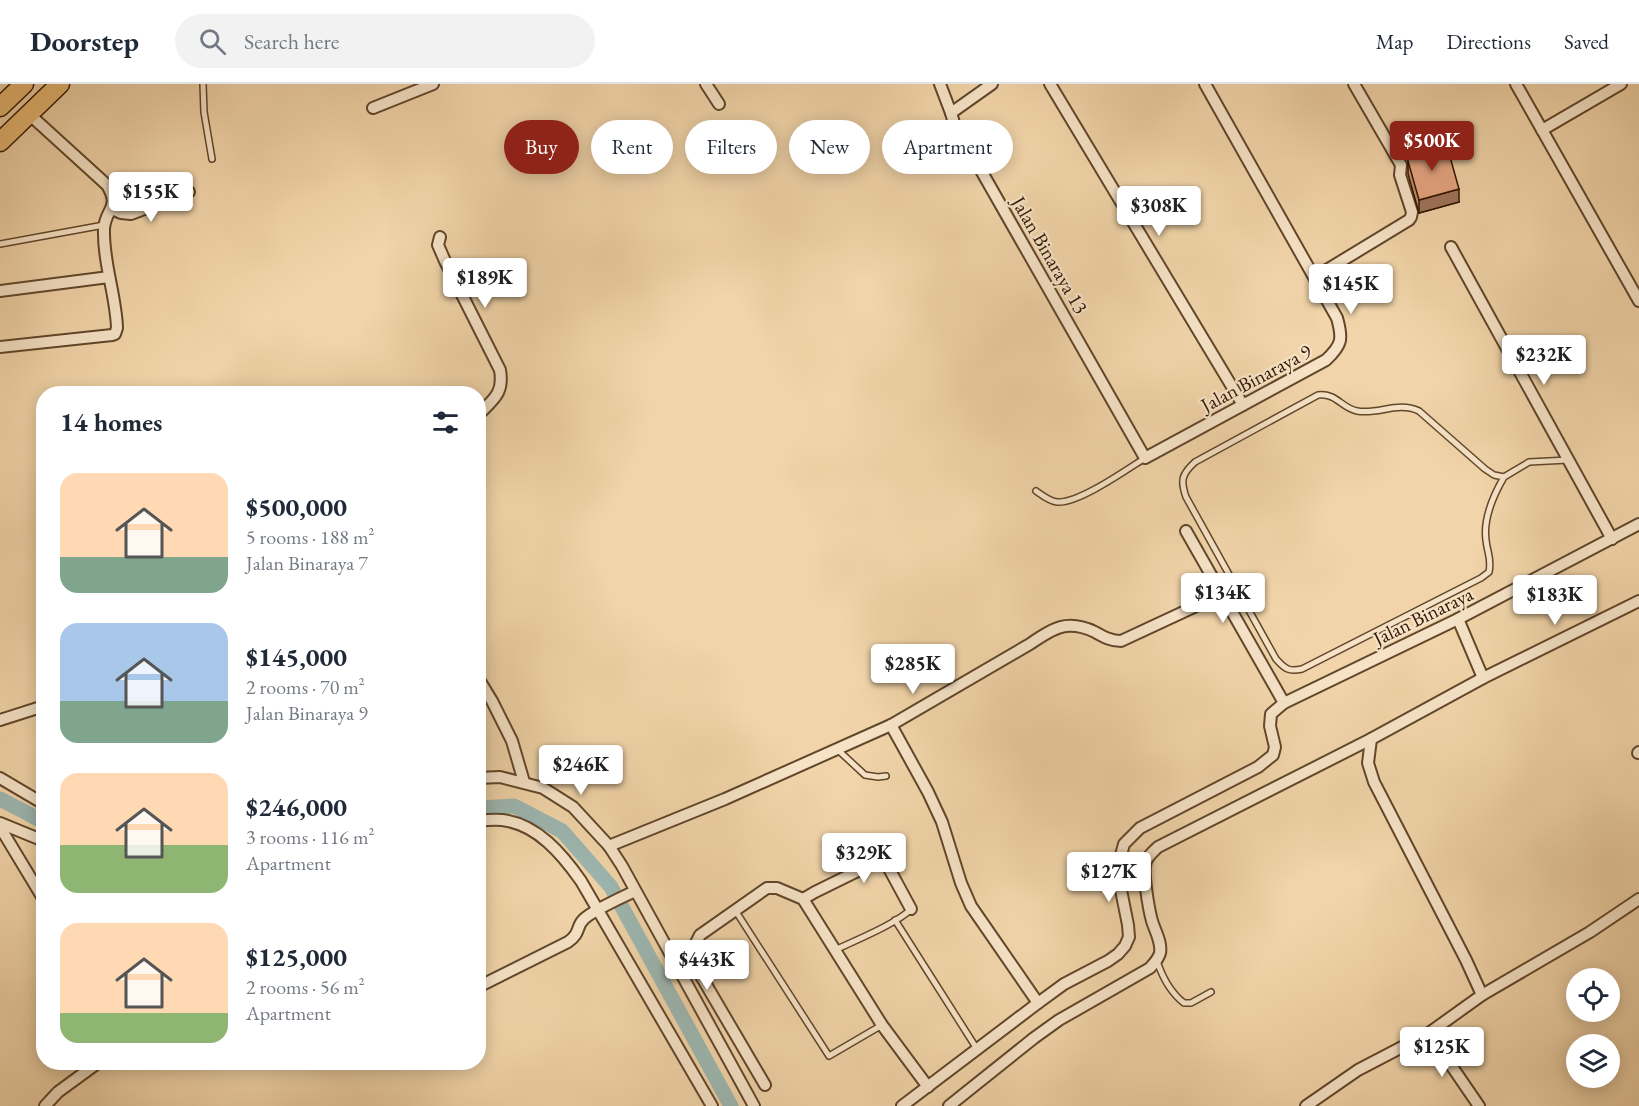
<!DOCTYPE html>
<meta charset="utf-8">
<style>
:root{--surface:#fff;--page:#f2f2f3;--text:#1f2937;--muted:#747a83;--line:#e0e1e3;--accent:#8f2418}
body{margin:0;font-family:"EB Garamond",serif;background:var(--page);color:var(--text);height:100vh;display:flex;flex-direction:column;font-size:22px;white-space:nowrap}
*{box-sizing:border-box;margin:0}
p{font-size:20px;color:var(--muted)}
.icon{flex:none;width:33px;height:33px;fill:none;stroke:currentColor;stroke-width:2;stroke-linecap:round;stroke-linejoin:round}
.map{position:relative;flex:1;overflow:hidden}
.sheet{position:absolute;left:36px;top:302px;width:450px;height:684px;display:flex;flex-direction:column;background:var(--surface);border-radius:24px;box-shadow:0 3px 15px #0003}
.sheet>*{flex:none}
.top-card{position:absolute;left:504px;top:36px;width:570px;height:54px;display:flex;gap:12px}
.controls{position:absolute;left:1566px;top:884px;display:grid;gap:12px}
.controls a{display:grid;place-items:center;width:54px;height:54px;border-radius:50%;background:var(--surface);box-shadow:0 3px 15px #0003;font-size:30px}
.price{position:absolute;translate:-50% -51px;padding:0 14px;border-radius:6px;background:#fff;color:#222;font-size:20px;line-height:39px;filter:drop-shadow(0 2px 3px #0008)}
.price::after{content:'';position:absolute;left:50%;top:36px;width:18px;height:14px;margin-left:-9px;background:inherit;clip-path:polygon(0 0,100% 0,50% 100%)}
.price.selected{background:var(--accent);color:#fff}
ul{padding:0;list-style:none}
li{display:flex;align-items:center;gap:18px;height:150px;padding:0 24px}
li span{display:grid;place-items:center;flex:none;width:168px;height:120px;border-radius:18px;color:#555}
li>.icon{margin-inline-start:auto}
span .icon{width:72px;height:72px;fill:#fffc;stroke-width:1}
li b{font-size:26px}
h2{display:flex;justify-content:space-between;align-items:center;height:72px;padding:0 24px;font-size:26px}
.chip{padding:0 21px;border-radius:27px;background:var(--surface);box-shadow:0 3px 15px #0003;font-size:21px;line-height:54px}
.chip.selected{background:var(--accent);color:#fff}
header{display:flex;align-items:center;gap:36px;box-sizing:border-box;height:84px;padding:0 30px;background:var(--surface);border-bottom:2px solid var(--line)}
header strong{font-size:28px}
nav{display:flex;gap:33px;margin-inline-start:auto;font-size:21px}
.search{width:420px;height:54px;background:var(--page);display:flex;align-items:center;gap:15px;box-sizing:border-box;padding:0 21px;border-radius:33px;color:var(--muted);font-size:22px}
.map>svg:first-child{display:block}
</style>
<header>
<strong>Doorstep</strong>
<div class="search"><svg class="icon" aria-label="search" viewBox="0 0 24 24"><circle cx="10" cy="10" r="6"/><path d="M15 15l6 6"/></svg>Search here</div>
<nav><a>Map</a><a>Directions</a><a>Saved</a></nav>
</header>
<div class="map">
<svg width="1639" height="1022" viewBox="0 0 1639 1022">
<rect width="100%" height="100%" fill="#f1d4a9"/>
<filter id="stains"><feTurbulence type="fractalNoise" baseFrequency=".00333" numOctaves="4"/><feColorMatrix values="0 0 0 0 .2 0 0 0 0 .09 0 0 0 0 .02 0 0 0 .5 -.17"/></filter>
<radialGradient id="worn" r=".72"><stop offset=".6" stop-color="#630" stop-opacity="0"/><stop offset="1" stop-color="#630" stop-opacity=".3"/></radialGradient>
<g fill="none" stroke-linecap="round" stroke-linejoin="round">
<g stroke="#9cb7b1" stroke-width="15">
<polyline points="0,715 44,738"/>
<polyline points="478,724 514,722 562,747 611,803 731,1022"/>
</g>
<g stroke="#61462a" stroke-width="8">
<g id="service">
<polyline points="203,0 204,28 212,75"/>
<polyline points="0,160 104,141"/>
<path d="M1504,393C1493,412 1483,434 1486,456C1487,468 1492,475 1489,488L1481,494L1302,585C1289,588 1285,585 1276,575L1186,413C1180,396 1182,390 1195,378L1318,311C1337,309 1341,324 1357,327C1379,331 1397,317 1419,327L1485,385L1494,391L1504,393L1529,378L1568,376"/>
<path d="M1036,407C1043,412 1049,417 1057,418C1078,420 1126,386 1145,374"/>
<polyline points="838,666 865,691 878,693 886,692"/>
<polyline points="735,826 829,972 882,941"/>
<polyline points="895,836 977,965"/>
<path d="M835,866C854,857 898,839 911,825"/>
<path d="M1157,877C1162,892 1171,909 1184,919H1191L1211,908"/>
</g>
</g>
<g stroke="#61462a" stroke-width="14">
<g id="minor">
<polyline points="706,0 719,20"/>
<polyline points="940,0 951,29"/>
<path d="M992,0L951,29L954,39L1145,374L1326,276C1342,261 1343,255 1337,234L1205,0"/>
<polyline points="1050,0 1243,321"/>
<polyline points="1516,0 1639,217"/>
<polyline points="373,24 433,0"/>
<polyline points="1542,46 1621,0"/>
<polyline points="112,125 121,129 131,130 189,108"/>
<path d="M440,153L438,161L445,177L500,286C504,309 494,315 478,331"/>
<polyline points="1451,163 1612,455"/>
<polyline points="1325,187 1409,136 1411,133 1412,128 1400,91 1401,81 1354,0"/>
<polyline points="0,207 109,193"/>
<path d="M0,263L112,251L115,250L117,244C116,211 103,179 104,145C105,125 121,124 107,101L29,30"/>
<polyline points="1186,447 1284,619"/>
<polyline points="478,594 492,617 512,657 524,698"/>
<polyline points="1483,594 1639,517"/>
<polyline points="0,636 44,622"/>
<polyline points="891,641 928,708 942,738 961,799 971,822 1038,919"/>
<polyline points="1638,669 1639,668"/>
<polyline points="0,694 44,720"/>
<polyline points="478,694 500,693 543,704 573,723 609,762 622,782 754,1022"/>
<path d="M478,737C486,736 494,735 502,736C537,740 562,770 581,797L712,1022"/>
<polyline points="0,739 44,757"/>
<polyline points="0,743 44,816"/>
<path d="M609,762L725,715L891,641L1030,560C1053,544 1067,535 1095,548C1104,553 1111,557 1121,557L1222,510"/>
<polyline points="803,815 815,808 880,776 885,777 911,825"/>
<path d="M478,903L568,858C581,849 576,842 584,835C593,826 623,813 635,807"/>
<polyline points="1482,911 1590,848 1639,815"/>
<polyline points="1429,949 1479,1022"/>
<polyline points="765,1001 694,880 692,867 700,851 767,804 777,804 803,815 882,941 928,1003"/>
<polyline points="45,1022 58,1008 99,978"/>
<polyline points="902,1022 1038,919 1064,900 1108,877 1118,870 1125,862 1129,853 1128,841 1120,801 1121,771 1124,760 1140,744 1258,683 1273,671 1275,663 1270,642 1271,630 1284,619 1458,535 1639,440"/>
<path d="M949,1022L1034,954L1059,936L1150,884C1154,879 1158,876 1160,869C1162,858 1155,847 1152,837C1149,826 1142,788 1146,777C1149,771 1153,768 1158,763L1371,655L1483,594L1458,535"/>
<polyline points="1306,1022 1358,986 1429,949 1482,911 1466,876 1374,698 1368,679 1371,655"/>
</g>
</g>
<g stroke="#311700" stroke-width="21">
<g id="trunk">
<polyline points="0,23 24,0"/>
<polyline points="0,58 60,0"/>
</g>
</g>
<use href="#service" stroke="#f6e3c7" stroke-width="5"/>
<use href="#minor" stroke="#f6e3c7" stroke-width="10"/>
<use href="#trunk" stroke="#e8ba74" stroke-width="18"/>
</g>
<polygon fill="#c69072" stroke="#311700" stroke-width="1.5" points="1418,63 1429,63 1436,65 1459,118 1419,129 1408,90 1408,77 1413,71 1413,67 1418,66"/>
<polygon fill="#a1755c" stroke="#311700" stroke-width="1.5" points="1459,105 1459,118 1419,129 1419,116"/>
<polygon fill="#e6a784" stroke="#311700" stroke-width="1.5" points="1429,60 1429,63 1435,61 1436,65 1447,62 1459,105 1419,116 1408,77 1408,73 1414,71 1413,67 1419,66 1418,63"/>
<g text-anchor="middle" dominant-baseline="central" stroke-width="4.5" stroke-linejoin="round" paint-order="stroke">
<g font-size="20" fill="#311700" stroke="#f6e3c7">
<text transform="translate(1050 171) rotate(60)">Jalan Binaraya 13</text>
<text transform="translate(1256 294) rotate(-28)">Jalan Binaraya 9</text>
<text transform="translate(1423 532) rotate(-26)">Jalan Binaraya</text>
</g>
</g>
<rect width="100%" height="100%" filter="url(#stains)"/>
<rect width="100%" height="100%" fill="url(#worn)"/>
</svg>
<div class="controls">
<a><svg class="icon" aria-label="locate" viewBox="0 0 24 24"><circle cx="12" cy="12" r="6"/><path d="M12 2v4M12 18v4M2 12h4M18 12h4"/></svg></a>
<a><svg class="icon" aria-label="layers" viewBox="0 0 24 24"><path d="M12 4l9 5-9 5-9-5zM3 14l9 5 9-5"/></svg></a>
</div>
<b class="price selected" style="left:1432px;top:88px">$500K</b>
<b class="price" style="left:151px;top:139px">$155K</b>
<b class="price" style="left:1159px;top:153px">$308K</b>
<b class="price" style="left:485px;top:225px">$189K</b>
<b class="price" style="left:1351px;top:231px">$145K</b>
<b class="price" style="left:1544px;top:302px">$232K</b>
<b class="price" style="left:1223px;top:540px">$134K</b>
<b class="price" style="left:1555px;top:542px">$183K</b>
<b class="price" style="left:913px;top:611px">$285K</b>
<b class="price" style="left:581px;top:712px">$246K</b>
<b class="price" style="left:864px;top:800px">$329K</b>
<b class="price" style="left:1109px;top:819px">$127K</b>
<b class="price" style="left:707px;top:907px">$443K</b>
<b class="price" style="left:1442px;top:994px">$125K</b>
<div class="top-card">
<a class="chip selected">Buy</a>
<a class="chip">Rent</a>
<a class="chip">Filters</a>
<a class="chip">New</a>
<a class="chip">Apartment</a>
</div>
<section class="sheet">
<h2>14 homes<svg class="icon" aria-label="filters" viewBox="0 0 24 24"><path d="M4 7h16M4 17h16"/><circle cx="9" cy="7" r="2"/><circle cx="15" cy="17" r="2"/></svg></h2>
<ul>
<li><span style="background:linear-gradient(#ffd9b3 70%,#7fa58c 0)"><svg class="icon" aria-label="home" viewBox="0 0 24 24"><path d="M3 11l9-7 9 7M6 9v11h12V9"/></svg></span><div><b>$500,000</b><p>5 rooms · 188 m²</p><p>Jalan Binaraya 7</p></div></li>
<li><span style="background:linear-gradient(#a9c7e8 65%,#7fa58c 0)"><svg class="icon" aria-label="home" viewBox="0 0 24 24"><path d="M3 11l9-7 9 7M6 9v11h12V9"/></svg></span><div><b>$145,000</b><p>2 rooms · 70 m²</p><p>Jalan Binaraya 9</p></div></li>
<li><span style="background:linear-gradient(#ffd9b3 60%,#8fb573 0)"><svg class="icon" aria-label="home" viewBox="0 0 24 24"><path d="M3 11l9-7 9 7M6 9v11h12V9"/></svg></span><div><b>$246,000</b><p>3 rooms · 116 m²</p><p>Apartment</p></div></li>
<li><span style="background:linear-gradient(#ffd9b3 75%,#8fb573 0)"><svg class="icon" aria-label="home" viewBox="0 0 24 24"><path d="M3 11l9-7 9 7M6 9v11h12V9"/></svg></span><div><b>$125,000</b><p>2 rooms · 56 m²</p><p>Apartment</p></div></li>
</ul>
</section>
</div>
